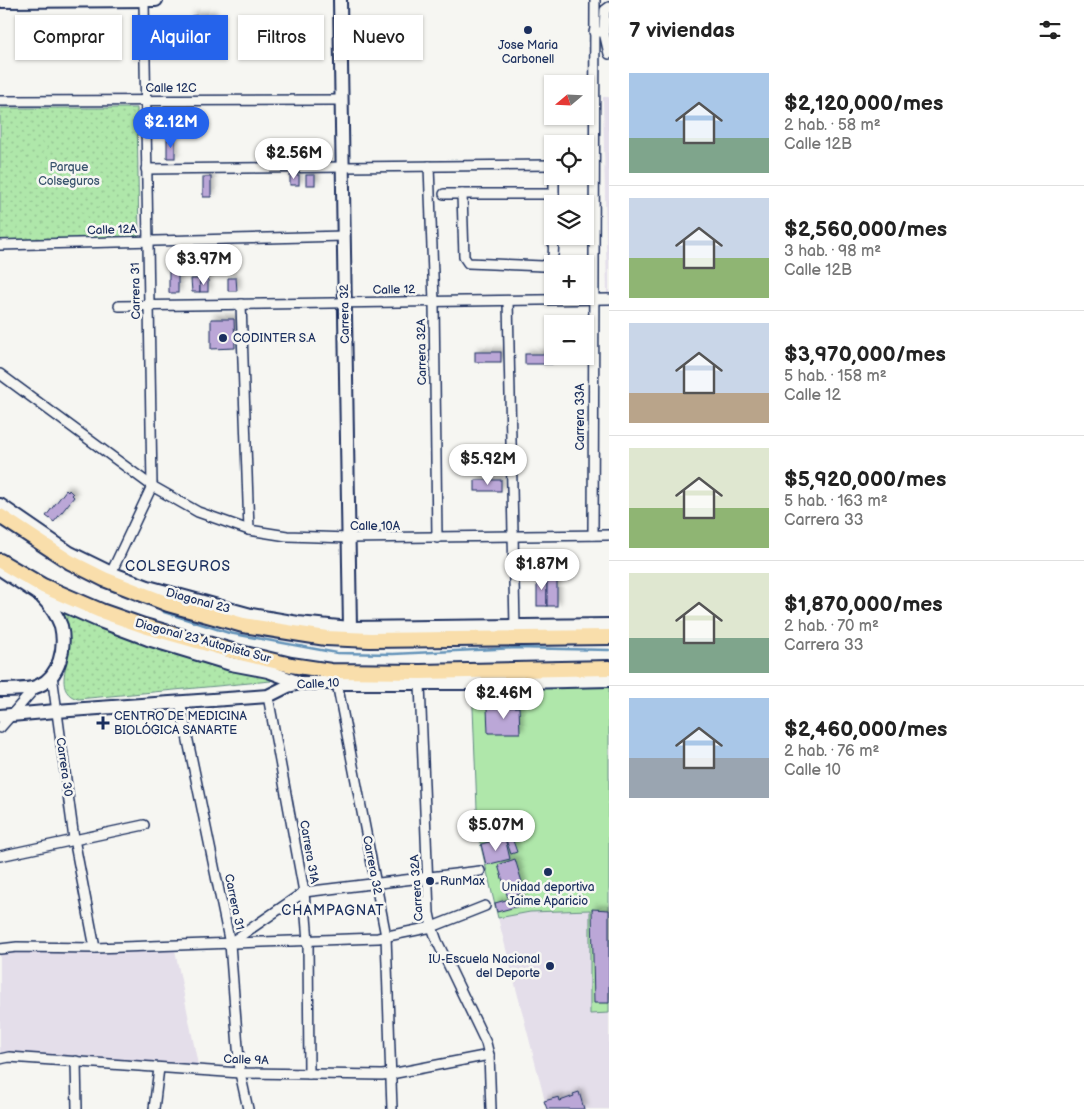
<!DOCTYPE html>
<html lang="es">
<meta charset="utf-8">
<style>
:root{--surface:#fff;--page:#f2f2f2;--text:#222;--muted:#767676;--line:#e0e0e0;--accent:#2563eb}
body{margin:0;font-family:"Balsamiq Sans",sans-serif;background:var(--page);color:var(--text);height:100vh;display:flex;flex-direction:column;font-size:19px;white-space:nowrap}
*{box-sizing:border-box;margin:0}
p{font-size:16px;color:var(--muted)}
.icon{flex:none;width:28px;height:28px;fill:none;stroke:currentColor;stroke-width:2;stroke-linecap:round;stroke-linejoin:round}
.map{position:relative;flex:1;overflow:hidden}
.sheet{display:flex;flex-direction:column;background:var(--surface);width:475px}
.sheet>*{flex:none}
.guide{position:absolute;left:15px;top:15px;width:475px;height:45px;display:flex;gap:10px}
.needle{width:32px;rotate:251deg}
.buttons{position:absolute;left:544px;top:75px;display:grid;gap:10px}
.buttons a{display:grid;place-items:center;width:50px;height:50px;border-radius:0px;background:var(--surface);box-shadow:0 1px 4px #0004;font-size:25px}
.price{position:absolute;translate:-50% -42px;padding:0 11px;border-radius:18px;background:#fff;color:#222;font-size:16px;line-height:32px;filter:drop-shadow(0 1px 2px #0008)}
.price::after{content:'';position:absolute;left:50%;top:30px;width:15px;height:11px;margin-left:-8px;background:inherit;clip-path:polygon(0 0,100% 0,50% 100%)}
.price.selected{background:var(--accent);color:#fff}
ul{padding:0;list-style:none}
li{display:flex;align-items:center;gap:15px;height:125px;padding:0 20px}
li+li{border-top:1px solid var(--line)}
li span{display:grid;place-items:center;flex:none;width:140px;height:100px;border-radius:0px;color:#555}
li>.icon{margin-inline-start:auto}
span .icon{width:60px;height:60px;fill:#fffc;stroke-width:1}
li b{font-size:21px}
h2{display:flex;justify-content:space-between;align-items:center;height:60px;padding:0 20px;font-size:21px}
.chip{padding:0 18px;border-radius:0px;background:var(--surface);box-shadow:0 1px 4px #0004;font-size:18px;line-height:45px}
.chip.selected{background:var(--accent);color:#fff}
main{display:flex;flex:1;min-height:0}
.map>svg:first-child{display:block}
</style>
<main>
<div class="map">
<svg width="609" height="1109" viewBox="0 0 609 1109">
<defs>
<pattern id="green-dots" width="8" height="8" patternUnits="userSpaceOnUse" patternTransform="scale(1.25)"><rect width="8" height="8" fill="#afe7aa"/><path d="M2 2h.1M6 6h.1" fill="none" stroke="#96c695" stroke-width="1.8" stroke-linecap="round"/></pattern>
<filter id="shadow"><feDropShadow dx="3.5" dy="-3.5" stdDeviation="2.5" flood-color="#0004"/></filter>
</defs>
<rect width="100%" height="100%" fill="#f6f6f2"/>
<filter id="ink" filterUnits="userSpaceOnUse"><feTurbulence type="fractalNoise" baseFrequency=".02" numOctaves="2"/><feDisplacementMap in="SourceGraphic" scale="10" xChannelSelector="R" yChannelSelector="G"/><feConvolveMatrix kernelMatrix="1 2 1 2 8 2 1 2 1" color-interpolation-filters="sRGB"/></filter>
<g filter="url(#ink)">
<g fill="#e4deea">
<polygon points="603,97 609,97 609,293 607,293"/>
<polygon points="590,910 590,1013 609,1013 609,1109 547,1109 498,918 530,912"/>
<polygon points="174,945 199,1070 0,1059 0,949"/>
</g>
<g fill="url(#green-dots)" stroke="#658b84">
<polygon points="0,108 137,108 139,240 0,241"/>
<path d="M60,609L272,678L271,681L78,699C55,693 67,668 68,652C69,647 68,641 68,636C67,627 62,618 60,609Z"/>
</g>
<polygon fill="#afe7aa" stroke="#658b84" points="609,680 609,1013 590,1014 590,910 530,912 498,918 478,834 472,683"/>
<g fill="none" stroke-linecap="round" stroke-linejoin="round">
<polyline stroke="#6493b9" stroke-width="2.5" points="164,612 229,633 337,653 393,654 517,648 609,650"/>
</g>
<g fill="#bba7d7" stroke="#1b2f5e" filter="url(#shadow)">
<polygon points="213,15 213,26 191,27 191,16"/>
<rect x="167" y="140" width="8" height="18"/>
<rect x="290" y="175" width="9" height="10"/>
<rect x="306" y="175" width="9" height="10"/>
<rect x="203" y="177" width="8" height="20"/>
<rect x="169" y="270" width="9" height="23"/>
<polygon points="228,278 236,278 237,291 228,291"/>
<polygon points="191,279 200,279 200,292 192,292"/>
<rect x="200" y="279" width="8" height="13"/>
<polygon points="211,319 234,319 235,348 211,349"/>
<rect x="475" y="352" width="26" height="10"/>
<rect x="525" y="354" width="27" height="10"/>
<rect x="475" y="480" width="26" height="11"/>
<polygon points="66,490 68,492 69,490 73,494 72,495 74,497 54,522 46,516"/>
<rect x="537" y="576" width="10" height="30"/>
<rect x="547" y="576" width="10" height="30"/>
<polygon points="519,707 520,733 488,733 487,708"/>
<polygon points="505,838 510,859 486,865 481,844"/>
<polygon points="512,838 517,852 511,854 506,840"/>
<polygon points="515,859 525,892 508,898 498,865"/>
<polygon points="521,896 523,905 497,912 495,903"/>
<polygon points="592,909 609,910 609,1003 594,1003"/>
<polygon points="579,1092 584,1109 547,1109 544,1101 559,1097 560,1101 574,1096 573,1094"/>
</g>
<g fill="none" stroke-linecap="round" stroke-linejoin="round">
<g stroke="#1b2f5e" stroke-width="12">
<g id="street">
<polyline points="594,32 604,32 605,10 609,7"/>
<polyline points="604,32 609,54"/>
<polyline points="0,101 342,100"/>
<polyline points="429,166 434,302 437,538"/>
<polyline points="146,169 552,165"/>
<polyline points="554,176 554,204"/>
<polyline points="444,194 462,194"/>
<path d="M553,236C553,249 557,261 543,266L468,263L464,257L462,194H554"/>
<polyline points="0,245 344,236"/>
<polyline points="508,301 515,627"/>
<polyline points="241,304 249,530"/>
<polyline points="119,306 609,299"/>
<polyline points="0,374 152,486 198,512 249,530 287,536 349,538 609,535"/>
<polyline points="593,535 595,0"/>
<polyline points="111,573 152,486 144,1"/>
<polyline points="52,675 74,839 95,948"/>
<polyline points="337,683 386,936 392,1109"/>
<polyline points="420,684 429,913 432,927 437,941 486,1043 489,1055 491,1109"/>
<polyline points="268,696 304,892 308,941 309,1074"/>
<polyline points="180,702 230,944 240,1073 248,1109"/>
<polyline points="0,728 35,688"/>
<polyline points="0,856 144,825"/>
<polyline points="230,943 304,892 480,871"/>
<polyline points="0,949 17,947 95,948 378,938 432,927 485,906"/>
<polyline points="0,1059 9,1057 240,1073 382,1075 391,1074 489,1055"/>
<polyline points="76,1061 77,1109"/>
<polyline points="154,1109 159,1068"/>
</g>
</g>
<g stroke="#1b2f5e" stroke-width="16">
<g id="secondary">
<polyline points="340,0 350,628"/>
<polyline points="0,1 156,0"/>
<polyline points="0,505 70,553 111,573 148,587 251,615 298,623 350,628 609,625"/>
<polyline points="0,569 38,594 97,620 148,639 231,664 268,671 300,683"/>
<path d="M0,690C11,689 28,691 38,686C60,677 66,647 61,626C57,615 50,605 42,597"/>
<polyline points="0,716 56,711 268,696 288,686 300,683 485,683 609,680"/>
</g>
</g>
<g stroke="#1b2f5e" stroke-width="18">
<g id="primary">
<polyline points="0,516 70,562 104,579 168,604 243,625 326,638 370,640 609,637"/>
<polyline points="0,561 43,586 101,611 144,626 232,651 291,665 331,671 420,672 609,668"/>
</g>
</g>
<use href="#street" stroke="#f6f6f2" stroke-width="9"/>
<use href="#secondary" stroke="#f6f6f2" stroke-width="12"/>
<use href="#primary" stroke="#f9deab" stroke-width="14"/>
</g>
</g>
<g fill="#1b2f5e" stroke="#f6f6f2" stroke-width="2">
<circle cx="528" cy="30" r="5"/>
<circle cx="223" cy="338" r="5"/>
<path d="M100.5 715.5h5v5h5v5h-5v5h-5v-5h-5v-5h5z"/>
<circle cx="548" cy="872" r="5"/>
<circle cx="430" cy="881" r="5"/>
<circle cx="550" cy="966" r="5"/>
</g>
<g text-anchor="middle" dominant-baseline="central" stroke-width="5" stroke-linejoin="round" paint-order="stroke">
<g font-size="12" fill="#1b2f5e" stroke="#f6f6f2" text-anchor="start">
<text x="528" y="45" text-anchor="middle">Jose Maria<tspan x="528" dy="14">Carbonell</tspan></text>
<text x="233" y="338">CODINTER S.A</text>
<text x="114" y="716">CENTRO DE MEDICINA<tspan x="114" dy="14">BIOLÓGICA SANARTE</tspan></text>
<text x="440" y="881">RunMax</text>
<text x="548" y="887" text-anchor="middle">Unidad deportiva<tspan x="548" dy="14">Jaime Aparicio</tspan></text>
<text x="540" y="959" text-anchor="end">IU-Escuela Nacional<tspan x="540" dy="14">del Deporte</tspan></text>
</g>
<g font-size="12" fill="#1b2f5e" stroke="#f6f6f2">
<text x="171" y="88">Calle 12C</text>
<text transform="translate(112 230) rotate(-2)">Calle 12A</text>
<text transform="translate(394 290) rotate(-1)">Calle 12</text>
<text transform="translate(136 291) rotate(-91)">Carrera 31</text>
<text transform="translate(345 314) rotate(-91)">Carrera 32</text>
<text transform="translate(422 352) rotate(-91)">Carrera 32A</text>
<text transform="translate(580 417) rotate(-90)">Carrera 33A</text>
<text x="375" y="526">Calle 10A</text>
<text transform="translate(198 601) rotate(15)">Diagonal 23</text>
<text transform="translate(203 641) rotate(15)">Diagonal 23 Autopista Sur</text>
<text transform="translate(318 684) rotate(-3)">Calle 10</text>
<text transform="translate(64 767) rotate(82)">Carrera 30</text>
<text transform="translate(309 852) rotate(80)">Carrera 31A</text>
<text transform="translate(372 865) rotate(79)">Carrera 32</text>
<text transform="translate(417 888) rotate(-94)">Carrera 32A</text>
<text transform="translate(234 902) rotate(78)">Carrera 31</text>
<text transform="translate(246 1060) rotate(2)">Calle 9A</text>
</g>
<g font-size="12" fill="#39546d" stroke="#f6f6f2">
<text x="69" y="167">Parque<tspan x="69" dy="14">Colseguros</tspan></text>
</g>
<g font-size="14" letter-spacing="1" fill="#1b2f5e" stroke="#f6f6f2">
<text x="178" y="566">COLSEGUROS</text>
<text x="333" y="910">CHAMPAGNAT</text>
</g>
</g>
</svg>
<div class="buttons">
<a><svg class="needle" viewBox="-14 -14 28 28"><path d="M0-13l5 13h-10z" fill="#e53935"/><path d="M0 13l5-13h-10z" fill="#767676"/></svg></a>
<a><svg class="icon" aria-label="locate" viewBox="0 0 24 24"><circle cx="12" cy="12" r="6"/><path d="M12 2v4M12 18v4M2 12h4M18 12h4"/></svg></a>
<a><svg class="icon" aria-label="layers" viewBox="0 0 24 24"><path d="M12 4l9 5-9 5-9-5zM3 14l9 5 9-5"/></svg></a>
<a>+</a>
<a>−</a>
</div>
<b class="price selected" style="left:171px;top:149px">$2.12M</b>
<b class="price" style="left:294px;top:180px">$2.56M</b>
<b class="price" style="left:204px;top:286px">$3.97M</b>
<b class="price" style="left:488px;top:486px">$5.92M</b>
<b class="price" style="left:542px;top:591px">$1.87M</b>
<b class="price" style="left:504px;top:720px">$2.46M</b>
<b class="price" style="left:496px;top:852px">$5.07M</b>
<div class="guide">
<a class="chip">Comprar</a>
<a class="chip selected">Alquilar</a>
<a class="chip">Filtros</a>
<a class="chip">Nuevo</a>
</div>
</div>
<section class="sheet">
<h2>7 viviendas<svg class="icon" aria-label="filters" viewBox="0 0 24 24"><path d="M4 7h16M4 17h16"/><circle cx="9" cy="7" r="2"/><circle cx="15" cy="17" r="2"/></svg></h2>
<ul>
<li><span style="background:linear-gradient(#a9c7e8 65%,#7fa58c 0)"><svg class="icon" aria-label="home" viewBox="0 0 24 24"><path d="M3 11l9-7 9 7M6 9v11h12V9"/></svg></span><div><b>$2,120,000/mes</b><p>2 hab. · 58 m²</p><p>Calle 12B</p></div></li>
<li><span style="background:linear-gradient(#c9d6e8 60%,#8fb573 0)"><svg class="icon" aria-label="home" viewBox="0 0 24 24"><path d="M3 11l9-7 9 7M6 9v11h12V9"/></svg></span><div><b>$2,560,000/mes</b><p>3 hab. · 98 m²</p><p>Calle 12B</p></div></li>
<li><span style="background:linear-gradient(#c9d6e8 70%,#b9a48a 0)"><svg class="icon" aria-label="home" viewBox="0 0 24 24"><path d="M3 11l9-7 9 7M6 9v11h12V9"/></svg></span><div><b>$3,970,000/mes</b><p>5 hab. · 158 m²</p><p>Calle 12</p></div></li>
<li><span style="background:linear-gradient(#dfe7d0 60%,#8fb573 0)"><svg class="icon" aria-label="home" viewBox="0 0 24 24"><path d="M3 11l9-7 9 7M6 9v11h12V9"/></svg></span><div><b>$5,920,000/mes</b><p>5 hab. · 163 m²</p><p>Carrera 33</p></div></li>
<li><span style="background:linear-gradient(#dfe7d0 65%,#7fa58c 0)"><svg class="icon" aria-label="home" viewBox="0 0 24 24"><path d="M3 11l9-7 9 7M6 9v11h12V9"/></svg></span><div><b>$1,870,000/mes</b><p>2 hab. · 70 m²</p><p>Carrera 33</p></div></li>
<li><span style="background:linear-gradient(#a9c7e8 60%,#9aa5b1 0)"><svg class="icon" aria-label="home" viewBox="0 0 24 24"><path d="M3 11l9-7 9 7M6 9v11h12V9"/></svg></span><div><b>$2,460,000/mes</b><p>2 hab. · 76 m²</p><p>Calle 10</p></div></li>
</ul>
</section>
</main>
